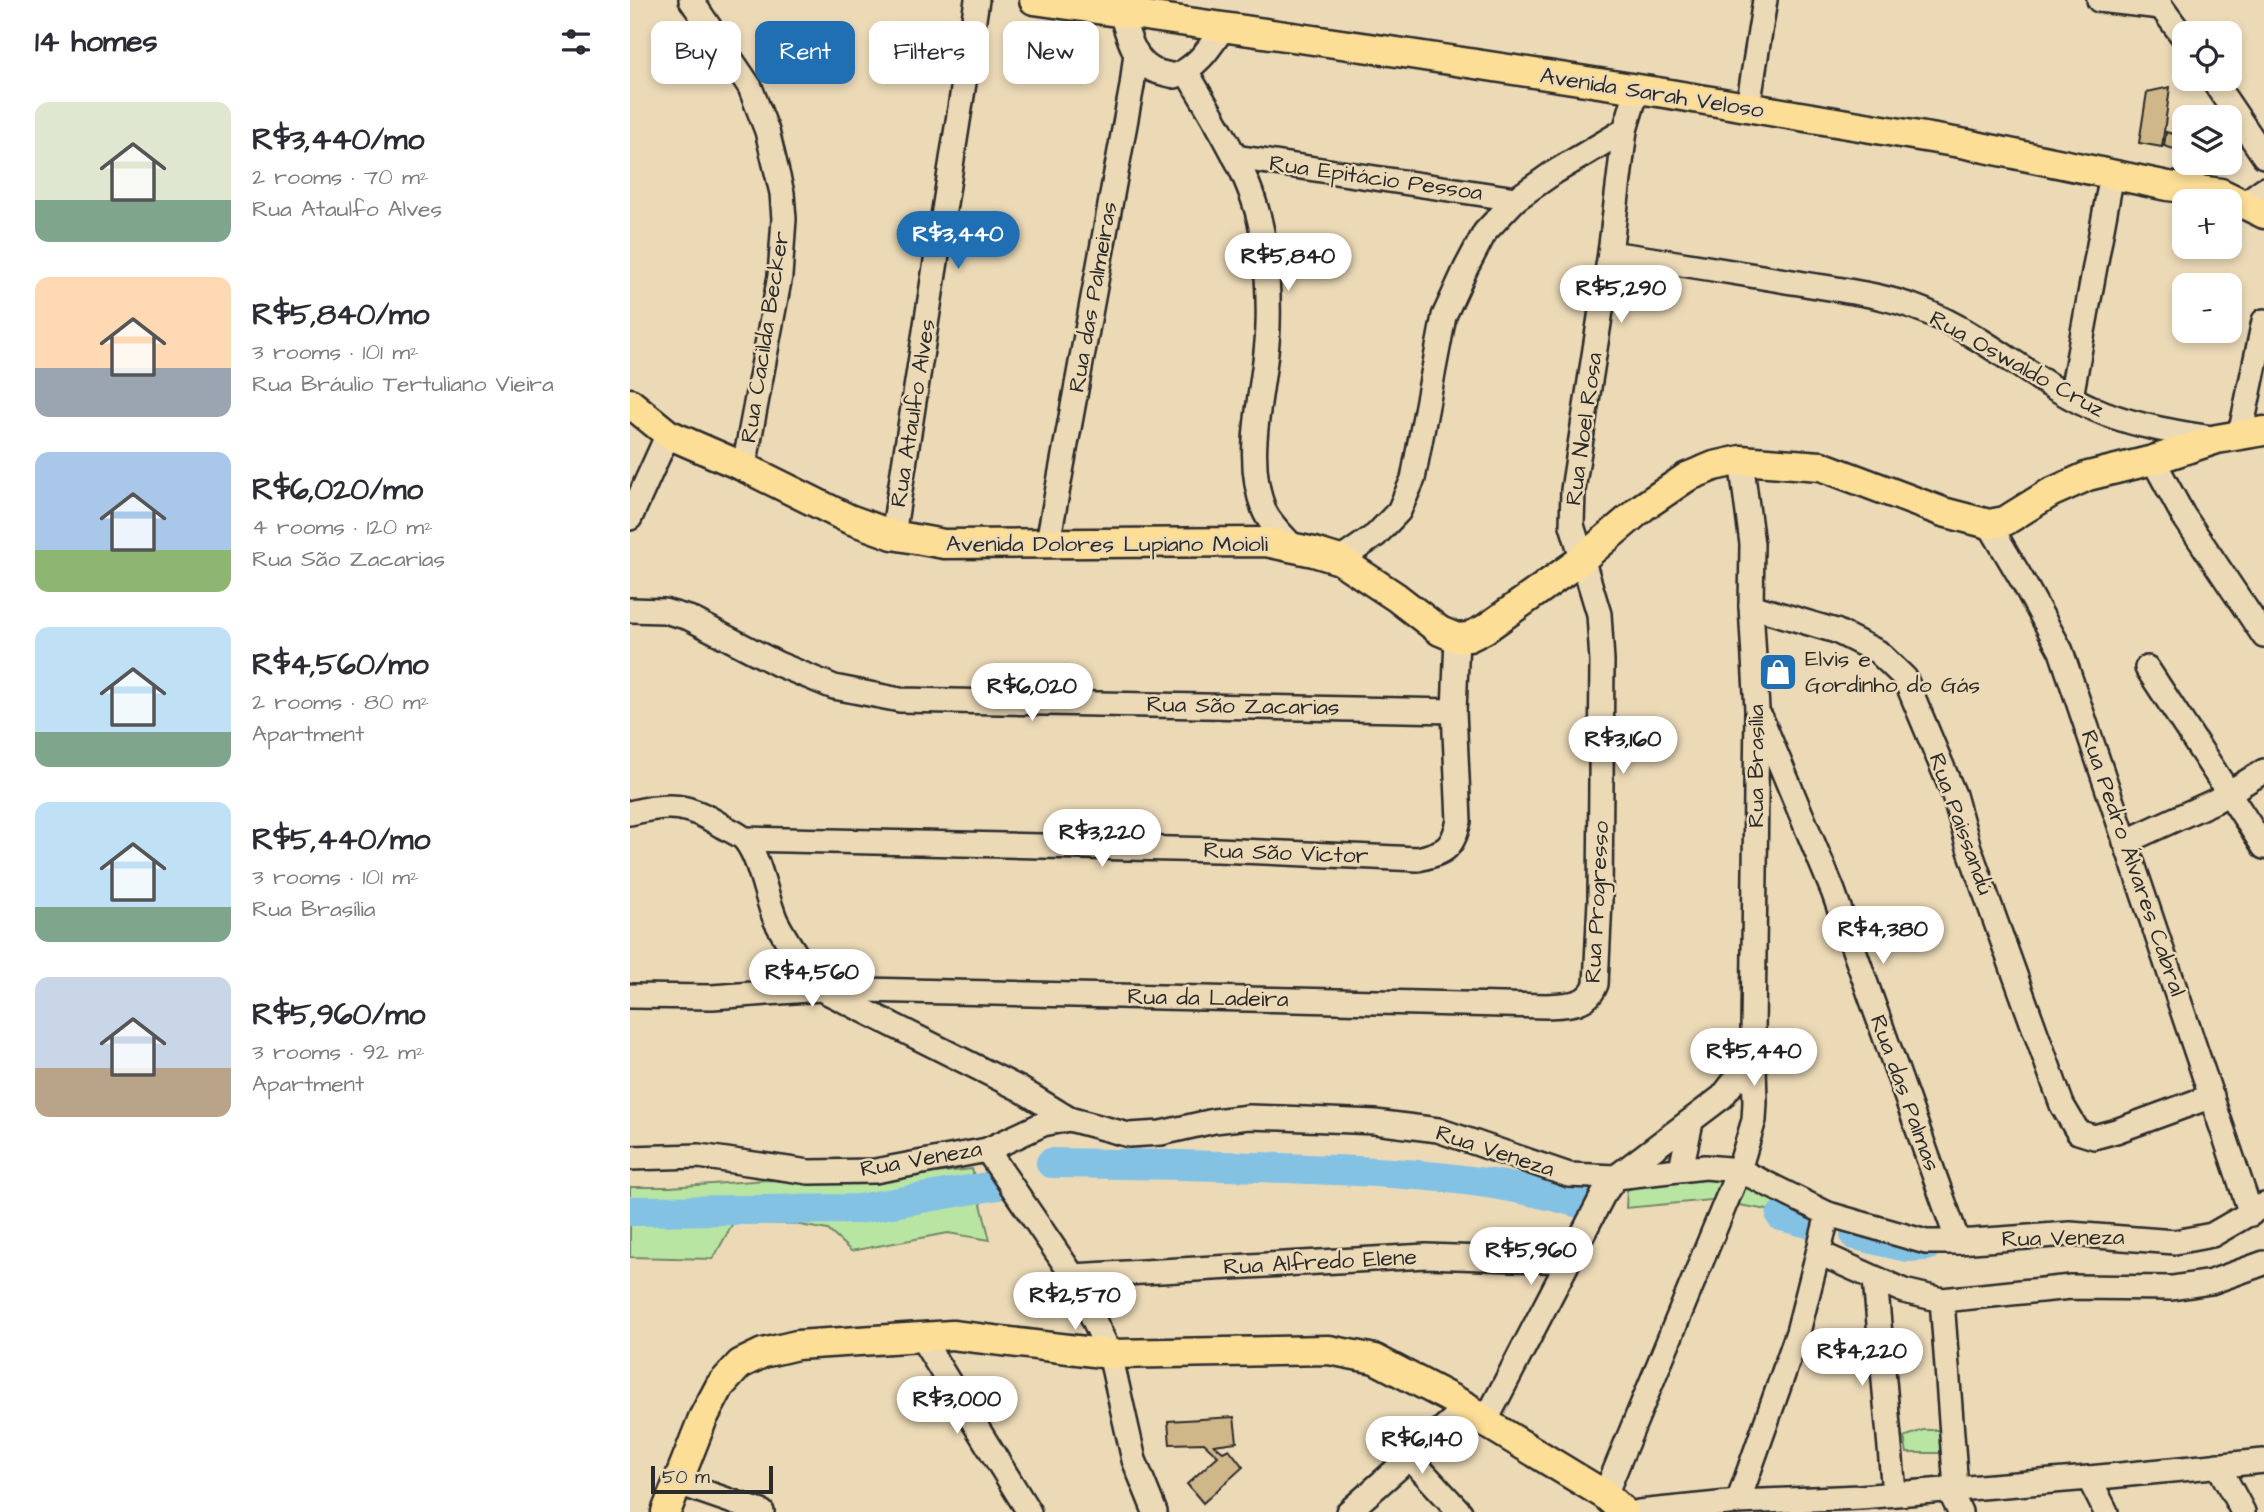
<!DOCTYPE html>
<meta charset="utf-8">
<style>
:root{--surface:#fff;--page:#f2f2f3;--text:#2b2b33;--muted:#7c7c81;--accent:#1f6fb2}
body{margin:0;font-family:"Architects Daughter",sans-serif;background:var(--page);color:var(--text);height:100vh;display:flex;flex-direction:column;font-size:26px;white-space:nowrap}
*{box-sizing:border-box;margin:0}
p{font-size:23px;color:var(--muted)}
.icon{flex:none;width:38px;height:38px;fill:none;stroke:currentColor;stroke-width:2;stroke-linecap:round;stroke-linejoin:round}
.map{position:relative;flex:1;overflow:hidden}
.side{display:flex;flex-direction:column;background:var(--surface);width:630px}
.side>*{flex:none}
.banner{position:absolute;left:21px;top:21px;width:665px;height:63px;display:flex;gap:14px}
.buttons{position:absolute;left:1542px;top:21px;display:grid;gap:14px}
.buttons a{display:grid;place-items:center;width:70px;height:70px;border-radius:14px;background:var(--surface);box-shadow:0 4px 10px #0003;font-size:35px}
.scale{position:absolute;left:21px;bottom:18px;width:122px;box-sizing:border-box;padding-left:7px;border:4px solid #2b2b2b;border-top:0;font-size:19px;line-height:24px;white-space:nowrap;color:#2b2b2b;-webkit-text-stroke:5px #ecdab7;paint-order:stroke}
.price{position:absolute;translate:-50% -60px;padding:0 16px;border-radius:24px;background:#fff;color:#222;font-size:23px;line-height:46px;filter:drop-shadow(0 2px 4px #0008)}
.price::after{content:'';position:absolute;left:50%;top:42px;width:21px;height:16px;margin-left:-10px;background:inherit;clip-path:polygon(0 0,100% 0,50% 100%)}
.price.current{background:var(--accent);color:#fff}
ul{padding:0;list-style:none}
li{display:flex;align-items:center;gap:21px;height:175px;padding:0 35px}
li span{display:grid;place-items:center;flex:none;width:196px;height:140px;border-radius:14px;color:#555}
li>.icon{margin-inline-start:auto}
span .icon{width:84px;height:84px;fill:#fffc;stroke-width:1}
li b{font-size:30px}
h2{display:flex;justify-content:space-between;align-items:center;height:84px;padding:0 35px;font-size:30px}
.pill{padding:0 24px;border-radius:14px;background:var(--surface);box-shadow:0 4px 10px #0003;font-size:24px;line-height:63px}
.pill.current{background:var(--accent);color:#fff}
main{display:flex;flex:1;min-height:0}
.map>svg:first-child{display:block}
</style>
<main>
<section class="side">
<h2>14 homes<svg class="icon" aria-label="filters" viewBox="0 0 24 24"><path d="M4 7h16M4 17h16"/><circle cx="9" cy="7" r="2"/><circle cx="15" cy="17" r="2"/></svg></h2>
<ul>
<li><span style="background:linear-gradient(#dfe7d0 70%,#7fa58c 0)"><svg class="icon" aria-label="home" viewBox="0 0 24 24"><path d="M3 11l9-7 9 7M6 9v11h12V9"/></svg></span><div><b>R$3,440/mo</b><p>2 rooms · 70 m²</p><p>Rua Ataulfo Alves</p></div></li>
<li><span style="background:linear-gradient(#ffd9b3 65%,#9aa5b1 0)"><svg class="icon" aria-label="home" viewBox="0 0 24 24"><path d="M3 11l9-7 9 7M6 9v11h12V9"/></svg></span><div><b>R$5,840/mo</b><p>3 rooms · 101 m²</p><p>Rua Bráulio Tertuliano Vieira</p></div></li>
<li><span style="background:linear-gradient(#a9c7e8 70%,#8fb573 0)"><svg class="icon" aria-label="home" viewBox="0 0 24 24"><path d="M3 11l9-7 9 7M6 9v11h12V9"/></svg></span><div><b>R$6,020/mo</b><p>4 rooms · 120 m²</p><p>Rua São Zacarias</p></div></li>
<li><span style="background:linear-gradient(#bfe0f5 75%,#7fa58c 0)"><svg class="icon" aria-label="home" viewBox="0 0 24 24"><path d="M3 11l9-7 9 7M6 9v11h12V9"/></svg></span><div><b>R$4,560/mo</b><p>2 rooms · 80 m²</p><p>Apartment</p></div></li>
<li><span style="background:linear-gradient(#bfe0f5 75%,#7fa58c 0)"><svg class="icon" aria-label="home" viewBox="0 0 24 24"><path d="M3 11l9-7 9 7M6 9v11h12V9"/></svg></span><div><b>R$5,440/mo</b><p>3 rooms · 101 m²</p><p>Rua Brasília</p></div></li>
<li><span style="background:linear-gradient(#c9d6e8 65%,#b9a48a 0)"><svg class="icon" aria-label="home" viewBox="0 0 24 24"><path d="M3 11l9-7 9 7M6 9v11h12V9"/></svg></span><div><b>R$5,960/mo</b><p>3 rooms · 92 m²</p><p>Apartment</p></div></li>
</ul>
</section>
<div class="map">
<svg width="1634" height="1512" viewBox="0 0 1634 1512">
<rect width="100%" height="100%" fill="#ecdab7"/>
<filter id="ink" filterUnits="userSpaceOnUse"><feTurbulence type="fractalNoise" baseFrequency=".0143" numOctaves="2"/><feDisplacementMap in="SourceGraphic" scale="14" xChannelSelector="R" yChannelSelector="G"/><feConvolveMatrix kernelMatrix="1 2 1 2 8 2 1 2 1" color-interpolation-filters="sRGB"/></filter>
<g filter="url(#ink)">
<g fill="#b9e5a3" stroke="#728867" stroke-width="2">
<polygon points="342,1169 360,1240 318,1233 221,1251 198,1230 164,1224 103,1223 83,1259 0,1257 0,1187 40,1187 137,1180 220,1182"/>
<polygon points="1093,1176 1146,1195 1154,1213 1081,1200 996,1208 997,1190 1027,1177"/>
<polygon points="1293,1430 1314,1430 1316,1453 1277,1453 1274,1437"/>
</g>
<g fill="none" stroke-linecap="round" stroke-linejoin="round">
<g stroke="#84c2e4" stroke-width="30">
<path d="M421,1163C507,1164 592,1165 678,1169C770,1172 864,1178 953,1204"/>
<polyline points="0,1211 228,1209 368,1185"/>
<polyline points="1151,1216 1182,1224"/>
<polyline points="1225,1235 1276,1247 1297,1246"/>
</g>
</g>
<g fill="#cfb789" stroke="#2b2b2b" stroke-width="2">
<polygon points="1540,87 1532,147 1509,143 1517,92"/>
<polygon points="1536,132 1554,137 1554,152 1534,146"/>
<polygon points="604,1417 607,1442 584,1445 593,1452 599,1449 613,1467 573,1503 557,1484 588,1456 574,1443 540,1444 538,1421"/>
</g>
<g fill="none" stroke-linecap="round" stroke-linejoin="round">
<g stroke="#2b2b2b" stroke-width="28">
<g id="minor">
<polyline points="61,0 120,87 137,131 152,193 154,219 150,276 114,467"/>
<polyline points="1469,0 1531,7"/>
<polyline points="1526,0 1554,38"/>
<path d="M491,13C497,32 503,60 523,70C529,73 538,74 545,76C569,65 578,50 593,28"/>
<path d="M556,71C587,125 627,182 634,245C637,271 639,299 638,325C637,386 611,450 634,510C639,523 654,536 663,547"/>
<polyline points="1582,79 1634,156"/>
<polyline points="1118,107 1135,0"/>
<polyline points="605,157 886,199"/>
<polyline points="1615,203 1634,189"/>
<path d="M980,253C1044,262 1106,273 1169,283C1216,291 1266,296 1308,317C1366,344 1415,390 1474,413C1510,427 1549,433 1587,439"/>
<polyline points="1441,397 1482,174"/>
<polyline points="1610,435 1634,321"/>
<polyline points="1523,460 1553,515 1634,636"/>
<polyline points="0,518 38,434"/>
<polyline points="1359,524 1395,585 1431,651 1621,1214"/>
<polyline points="263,535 347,0"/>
<polyline points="418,542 502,86 506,52"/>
<polyline points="710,560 746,535 769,511 783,479 814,316 836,268 855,232 886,199 923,173 995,130"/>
<polyline points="1121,606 1206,631 1248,652 1275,678 1324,795 1339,848 1432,1105 1448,1132 1464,1137 1486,1131 1582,1096"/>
<polyline points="0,610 34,611 59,618 148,664 204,687 270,700 824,711"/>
<polyline points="1517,668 1634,847"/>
<polyline points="1131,718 1203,891 1328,1242"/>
<path d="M0,813C39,803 58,804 92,826C99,830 110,834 115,840C131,860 136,899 146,921C159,946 174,967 191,989L390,1089L439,1119"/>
<path d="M115,839L587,850L788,859C816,852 822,849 829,821L824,711L827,638"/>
<polyline points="1495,842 1585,801 1634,771"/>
<path d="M0,996L82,997L191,989L916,1006C937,1005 958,1006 966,984L970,900L972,661L969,614L942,525L943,490L980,253L995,130L1007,90"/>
<polyline points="357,1150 443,1276 480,1354 504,1460 525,1512"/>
<polyline points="0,1158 69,1156 179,1172 245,1171 357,1150 413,1124 439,1119 499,1135 531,1133 584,1121 619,1117 652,1118 745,1122 808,1130 939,1175 986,1177 1075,1167 1109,1170 1198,1214 1296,1242 1328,1242 1440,1234 1545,1242 1582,1235 1634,1205"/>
<polyline points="1051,1169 1061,1122"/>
<polyline points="1189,1253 1274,1291 1312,1300 1441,1287 1542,1288 1581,1282 1634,1263"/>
<polyline points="443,1276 796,1256 938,1261"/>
<polyline points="1245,1279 1264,1493"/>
<polyline points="1312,1300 1326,1488"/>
<polyline points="291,1337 399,1512"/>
<polyline points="855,1422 973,1195 986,1177 1092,1097 1109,1075 1119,1046"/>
<polyline points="780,1458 830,1512"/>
<polyline points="1588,1465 1613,1512"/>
<polyline points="1459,1478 1476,1512"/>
<polyline points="48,1483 132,1512"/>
<polyline points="1318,1488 1330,1512"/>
<polyline points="975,1495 1109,1170 1124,1120 1125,1102 1123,1032 1127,710 1121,606 1122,544 1111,460"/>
<polyline points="1108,1502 1168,1332 1198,1214"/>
<polyline points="718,1512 837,1407"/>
<polyline points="1009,1512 1108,1502 1230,1497 1459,1478 1634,1461"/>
</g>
</g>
<g stroke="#2b2b2b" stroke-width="33">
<g id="major">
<polyline points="404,0 767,52 1034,93 1336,144 1538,186 1591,193 1634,214"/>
<polyline points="0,403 38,434 114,467 219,519 263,535 314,544 636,542 684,552 710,560 766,597 810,631 827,638 839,637 855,629 951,560 1013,507 1057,477 1084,466 1111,460 1191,466 1313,512 1359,524 1375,521 1420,493 1458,476 1523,460 1587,439 1634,431"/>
<polyline points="36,1512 73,1418 90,1386 110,1364 133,1353 167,1345 322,1335 480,1354 699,1350 745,1359 837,1407 855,1422 975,1495 994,1512"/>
</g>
</g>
<use href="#minor" stroke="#ecdab7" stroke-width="23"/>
<use href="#major" stroke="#fdde96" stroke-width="28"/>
</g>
</g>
<defs>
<g id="shop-square" transform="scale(2.0125)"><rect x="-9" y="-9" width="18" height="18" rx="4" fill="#1f6fb2" stroke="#ecdab7"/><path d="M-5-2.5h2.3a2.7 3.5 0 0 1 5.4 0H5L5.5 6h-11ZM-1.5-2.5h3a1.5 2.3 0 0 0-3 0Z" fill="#fff"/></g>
</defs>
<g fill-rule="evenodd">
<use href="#shop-square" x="1148" y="672"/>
</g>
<g text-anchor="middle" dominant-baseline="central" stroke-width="5" stroke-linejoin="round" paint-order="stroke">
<g font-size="23" fill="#2b2b2b" stroke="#ecdab7">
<text transform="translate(1022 93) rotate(9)">Avenida Sarah Veloso</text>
<text transform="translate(746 178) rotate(8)">Rua Epitácio Pessoa</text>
<text transform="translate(463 297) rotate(-80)">Rua das Palmeiras</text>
<text transform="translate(135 337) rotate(-81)">Rua Cacilda Becker</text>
<text transform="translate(1387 364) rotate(29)">Rua Oswaldo Cruz</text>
<text transform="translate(283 413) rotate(-81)">Rua Ataulfo Alves</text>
<text transform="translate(954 429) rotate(-82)">Rua Noel Rosa</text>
<text x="477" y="544">Avenida Dolores Lupiano Moioli</text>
<text transform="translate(613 706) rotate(1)">Rua São Zacarias</text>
<text transform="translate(1126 766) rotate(-90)">Rua Brasília</text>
<text transform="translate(1331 824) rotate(70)">Rua Paissandú</text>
<text transform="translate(656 853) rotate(2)">Rua São Victor</text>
<text transform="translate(1503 863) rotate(71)">Rua Pedro Álvares Cabral</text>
<text transform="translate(967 902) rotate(-87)">Rua Progresso</text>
<text transform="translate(578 998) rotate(1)">Rua da Ladeira</text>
<text transform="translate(1275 1093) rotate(70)">Rua das Palmas</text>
<text transform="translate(865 1151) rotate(18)">Rua Veneza</text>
<text transform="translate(291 1159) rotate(-10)">Rua Veneza</text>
<text transform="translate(1433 1238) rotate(-1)">Rua Veneza</text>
<text transform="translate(690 1262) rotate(-3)">Rua Alfredo Elene</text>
</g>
<g font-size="23" fill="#2b2b2b" stroke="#ecdab7" text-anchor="start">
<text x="1175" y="659">Elvis e<tspan x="1175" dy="26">Gordinho do Gás</tspan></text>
</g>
</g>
</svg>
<div class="buttons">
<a><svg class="icon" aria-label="locate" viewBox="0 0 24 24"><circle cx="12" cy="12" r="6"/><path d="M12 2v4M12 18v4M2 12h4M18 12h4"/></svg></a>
<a><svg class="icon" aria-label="layers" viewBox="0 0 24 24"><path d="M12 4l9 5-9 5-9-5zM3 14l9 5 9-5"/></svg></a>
<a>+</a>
<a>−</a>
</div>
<div class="scale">50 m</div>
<b class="price current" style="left:328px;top:271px">R$3,440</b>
<b class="price" style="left:658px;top:293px">R$5,840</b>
<b class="price" style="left:991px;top:325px">R$5,290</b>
<b class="price" style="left:402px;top:723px">R$6,020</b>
<b class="price" style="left:993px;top:776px">R$3,160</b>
<b class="price" style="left:472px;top:869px">R$3,220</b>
<b class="price" style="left:1253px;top:966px">R$4,380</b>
<b class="price" style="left:182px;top:1009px">R$4,560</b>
<b class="price" style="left:1124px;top:1088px">R$5,440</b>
<b class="price" style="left:901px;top:1287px">R$5,960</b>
<b class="price" style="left:445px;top:1332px">R$2,570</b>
<b class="price" style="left:1232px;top:1388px">R$4,220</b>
<b class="price" style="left:327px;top:1436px">R$3,000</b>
<b class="price" style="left:792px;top:1476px">R$6,140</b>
<div class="banner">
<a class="pill">Buy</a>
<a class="pill current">Rent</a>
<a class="pill">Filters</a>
<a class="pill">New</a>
</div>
</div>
</main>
